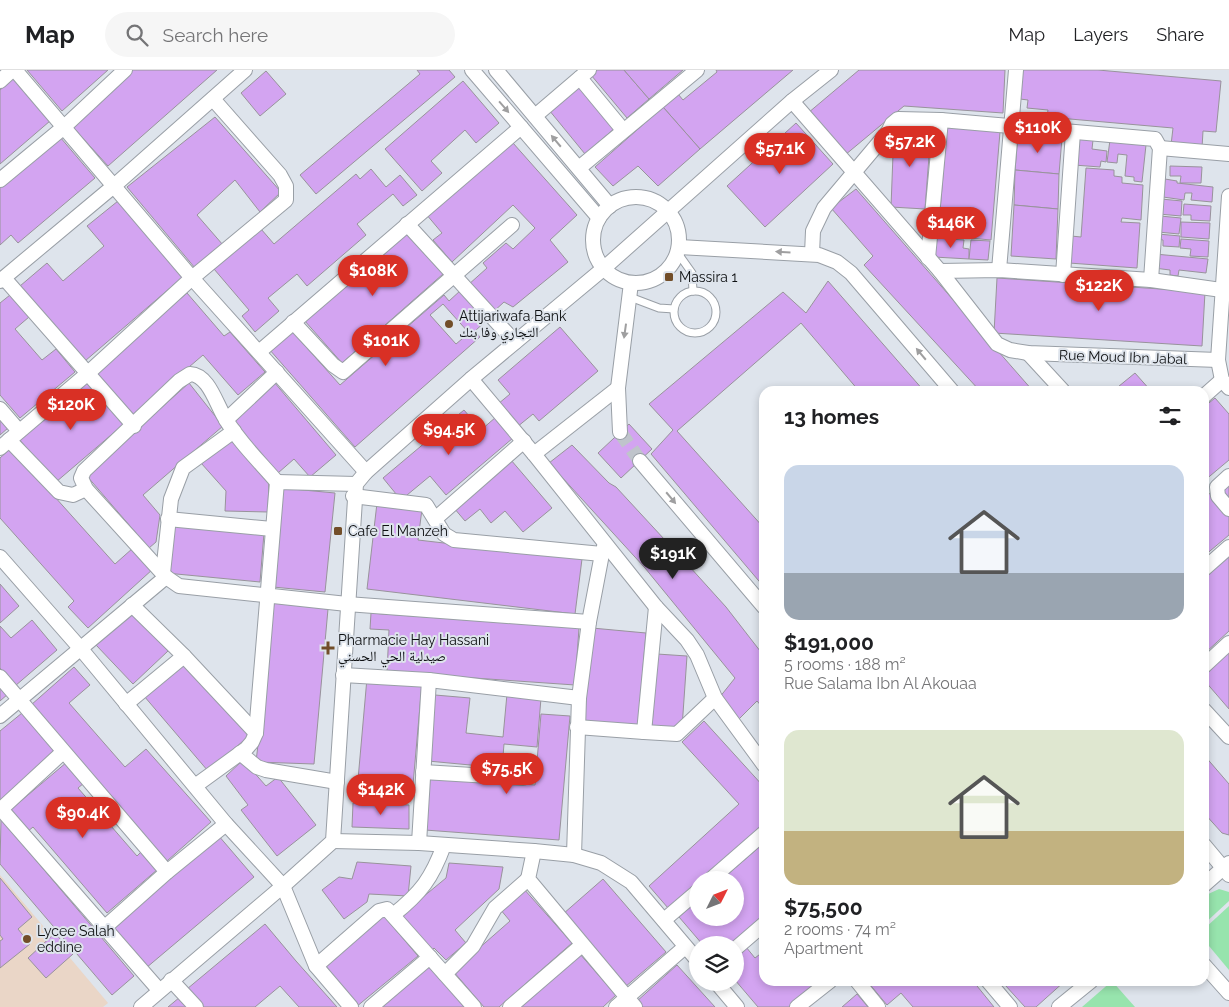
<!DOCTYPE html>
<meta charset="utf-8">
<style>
:root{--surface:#fff;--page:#f6f6f6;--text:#202124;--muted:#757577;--line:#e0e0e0;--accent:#d93025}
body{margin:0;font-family:Raleway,"Noto Naskh Arabic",sans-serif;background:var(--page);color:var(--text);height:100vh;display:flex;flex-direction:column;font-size:19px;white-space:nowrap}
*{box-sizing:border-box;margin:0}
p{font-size:16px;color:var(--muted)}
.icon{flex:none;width:28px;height:28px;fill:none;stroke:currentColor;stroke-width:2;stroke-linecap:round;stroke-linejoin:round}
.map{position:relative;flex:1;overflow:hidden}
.side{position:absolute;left:759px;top:316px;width:450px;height:600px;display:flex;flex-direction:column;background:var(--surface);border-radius:15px;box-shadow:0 2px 8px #0003}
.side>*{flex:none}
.needle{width:32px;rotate:48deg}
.fabs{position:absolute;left:689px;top:801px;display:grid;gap:10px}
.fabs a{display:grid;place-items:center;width:55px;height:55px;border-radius:50%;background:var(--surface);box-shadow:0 2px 8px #0003;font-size:25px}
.price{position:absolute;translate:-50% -42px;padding:0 11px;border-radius:18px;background:var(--accent);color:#fff;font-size:16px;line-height:32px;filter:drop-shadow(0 1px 2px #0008)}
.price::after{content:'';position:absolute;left:50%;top:30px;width:15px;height:11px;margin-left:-8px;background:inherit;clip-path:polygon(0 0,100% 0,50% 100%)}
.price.on{background:#222;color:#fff}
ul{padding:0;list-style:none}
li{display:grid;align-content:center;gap:10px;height:265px;padding:0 25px}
li span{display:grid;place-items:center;height:155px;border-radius:15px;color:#555}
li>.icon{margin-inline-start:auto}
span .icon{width:90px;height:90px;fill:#fffc;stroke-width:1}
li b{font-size:21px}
h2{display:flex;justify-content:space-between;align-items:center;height:60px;padding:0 25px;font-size:21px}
header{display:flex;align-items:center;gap:30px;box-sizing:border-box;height:70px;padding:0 25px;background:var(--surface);border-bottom:1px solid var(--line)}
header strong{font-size:24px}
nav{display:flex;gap:28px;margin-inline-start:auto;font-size:18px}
.search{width:350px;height:45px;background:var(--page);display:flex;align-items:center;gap:12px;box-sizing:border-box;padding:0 18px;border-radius:28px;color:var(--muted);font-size:19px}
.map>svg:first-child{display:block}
</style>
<header>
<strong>Map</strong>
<div class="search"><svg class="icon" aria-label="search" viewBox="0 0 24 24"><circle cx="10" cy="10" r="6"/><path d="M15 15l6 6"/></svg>Search here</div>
<nav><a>Map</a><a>Layers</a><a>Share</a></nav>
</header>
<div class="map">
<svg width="1229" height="937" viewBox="0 0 1229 937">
<rect width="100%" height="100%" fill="#dee4ec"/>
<polygon fill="#ead6c7" points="0,805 108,933 103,937 0,937"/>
<g fill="#97e4ad">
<polygon points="1219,819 1229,822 1229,831 1204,854 1204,826"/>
<polygon points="1229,836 1229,900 1204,870 1204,859"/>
<polygon points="1112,911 1135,937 1082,937"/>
</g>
<g fill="#d3a4f1" stroke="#98939b" fill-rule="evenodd">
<polygon points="27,0 108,0 62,41"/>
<polygon points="133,0 217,0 108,96 71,55"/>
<polygon points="417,0 449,0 455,7 316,124 300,105 420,4"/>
<polygon points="597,0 624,0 649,29 627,48 591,5"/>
<polygon points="624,0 683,0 649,29"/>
<polygon points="716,0 793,0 700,79 663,37 678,24 683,30 717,2"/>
<polygon points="859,0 1005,0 1003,43 904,36 845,85 808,43"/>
<polygon points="1022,0 1098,0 1221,11 1216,62 1203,61 1202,78 1171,75 1173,58 1047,47 1048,40 1027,38 1028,30 1020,29"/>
<polygon points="266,1 286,24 260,46 241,23"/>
<polygon points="14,8 50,51 0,94 0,20"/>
<polygon points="463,11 499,53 476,73 465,60 431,91 442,103 422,121 385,79"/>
<polygon points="580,15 615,58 585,84 549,40"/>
<polygon points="663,37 700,79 658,116 638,96 613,116 595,97"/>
<polygon points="215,47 281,122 260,142 235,110 197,145 223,175 195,198 127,117"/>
<polygon points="796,53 833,94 765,157 727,116"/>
<polygon points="947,57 1000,62 991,170 938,165"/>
<polygon points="894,58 931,60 925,139 891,137"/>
<polygon points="1018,64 1062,68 1059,104 1015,100"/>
<polygon points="60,67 95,108 18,173 11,165 0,175 0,116"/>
<polygon points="1078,67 1093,70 1092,79 1107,81 1106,92 1101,91 1100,97 1074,95"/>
<polygon points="1110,70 1146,75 1142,112 1134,111 1134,107 1125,106 1127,85 1118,84 1117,93 1107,92"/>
<polygon points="513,73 577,145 550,170 568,192 513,237 504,232 492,243 468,215 487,198 483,193 506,173 513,179 535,158 513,135 452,192 433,170 442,163 426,144"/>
<polygon points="1170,96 1202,97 1201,113 1180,113 1181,106 1170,106"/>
<polygon points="1086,98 1114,100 1114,106 1122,107 1122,113 1143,115 1141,150 1122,148 1121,152 1140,153 1137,198 1069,193 1071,166 1081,167"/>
<polygon points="371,99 386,117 400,105 417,125 403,136 393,124 357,154 366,165 307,216 297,204 268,228 279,241 255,262 242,246 249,240 214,199 261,159 274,174 356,104 360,109"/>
<polygon points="1015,100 1059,104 1058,139 1014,135"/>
<polygon points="1165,109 1177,111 1177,113 1213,117 1212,132 1191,130 1192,123 1185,123 1184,130 1163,127"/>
<polygon points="856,119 1033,321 980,321 864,195 873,186 831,138"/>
<polygon points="1161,129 1182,131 1181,146 1159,144"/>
<polygon points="118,131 184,206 85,291 20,216 47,193 63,211 104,176 87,156"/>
<polygon points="1184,134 1211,136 1210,151 1191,150 1191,145 1183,145"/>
<polygon points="1014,135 1058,139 1056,189 1011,186"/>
<polygon points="1160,146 1181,148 1179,164 1158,162"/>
<polygon points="1181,152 1210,153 1209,169 1181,167"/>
<polygon points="404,161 443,204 342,293 304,250"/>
<polygon points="1158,164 1180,166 1179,177 1163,176 1163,170 1158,169"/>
<polygon points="935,168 964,170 963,178 969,179 969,189 934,187"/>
<polygon points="1181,169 1209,171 1208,187 1190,186 1191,179 1180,178"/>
<polygon points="971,170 990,171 988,190 969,189"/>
<polygon points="1155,184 1208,189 1206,203 1179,200 1178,206 1170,205 1170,200 1154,198"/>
<polygon points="997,208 1205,222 1202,276 994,263"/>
<polygon points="828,211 924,321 859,321 801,253 677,361 764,458 764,517 651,384 673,360 649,334 783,222 806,243"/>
<path d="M461,220L487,250L475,261L480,267L355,377L269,279L291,260L340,315L444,225L449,231ZM443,234L469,263L456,274L430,245Z"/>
<polygon points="187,223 224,266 230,262 265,302 238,325 203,285 133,345 95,301"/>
<polygon points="10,225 29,247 15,259 42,290 56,279 75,302 20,348 0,325 0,233"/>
<polygon points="560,257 598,301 539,351 533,344 517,357 498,334 510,324 498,310"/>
<polygon points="1135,303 1151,321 1113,321"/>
<polygon points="86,310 124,354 56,412 18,368"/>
<polygon points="274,312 336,385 310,407 294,389 278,403 231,349"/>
<polygon points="189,313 223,356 143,425 160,445 156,472 149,478 86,405"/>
<polygon points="1215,328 1229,344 1229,390 1204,411 1204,337"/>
<polygon points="464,340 481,360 496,347 513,368 446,425 430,406 401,430 383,408"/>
<polygon points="0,349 8,358 0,365"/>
<polygon points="629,354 652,379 621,408 598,383"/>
<polygon points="233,365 269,407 268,442 225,441 226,421 201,393"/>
<polygon points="572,375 609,413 616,417 689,496 726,537 764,586 764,639 757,631 739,649 719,628 735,608 645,498 549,393"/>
<polygon points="11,378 115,494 133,478 153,499 88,558 68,537 74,531 0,448 0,388"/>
<polygon points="511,390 552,438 523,462 505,441 491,453 480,439 465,451 454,438"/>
<polygon points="1229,411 1229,428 1220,418"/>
<polygon points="1204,417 1229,447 1229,465 1204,486"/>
<polygon points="282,418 335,423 325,522 273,517"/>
<polygon points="377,433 422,439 418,470 582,489 575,544 367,519"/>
<polygon points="171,454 264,463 260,512 166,503"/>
<polygon points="1229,484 1229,561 1204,584 1204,507"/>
<polygon points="0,514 19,536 0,553"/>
<polygon points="274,533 328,539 314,694 256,692"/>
<polygon points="131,541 168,581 133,614 96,575"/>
<polygon points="371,543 579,558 575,615 387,602 389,560 370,559"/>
<polygon points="32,550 57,580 15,616 0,598 0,556 11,568"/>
<polygon points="592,558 646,563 638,656 584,651"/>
<polygon points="1229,580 1229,639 1204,610 1204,602"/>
<polygon points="657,584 687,586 682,658 652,656"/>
<polygon points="184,591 249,666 208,701 144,626"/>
<polygon points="74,597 90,615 69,633 125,697 146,679 211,752 167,791 31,635"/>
<polygon points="367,608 422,613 412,726 357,721"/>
<polygon points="0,614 8,624 0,631"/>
<polygon points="507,624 541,628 537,677 504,674 502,698 428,691 435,625 470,628 466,663 503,667"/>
<polygon points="22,643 56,682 0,732 0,661"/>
<polygon points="541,644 570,646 559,770 425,760 429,706 535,715"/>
<polygon points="704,651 764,717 764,755 701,810 698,810 698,813 668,838 649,816 739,734 682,672"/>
<polygon points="1204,685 1229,714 1229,765 1222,763 1204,743"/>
<polygon points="243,690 266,716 278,707 316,755 277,786 241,740 248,735 226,706"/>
<polygon points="67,692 84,713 78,718 137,786 142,781 158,799 107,843 33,757 27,762 9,741"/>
<polygon points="353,733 409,735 409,759 352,757"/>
<polygon points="1,749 134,906 112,925 0,794"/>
<polygon points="218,765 254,807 146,898 111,856"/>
<polygon points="764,773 764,846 731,875 703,875 679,847 698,830 698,848 735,848 735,810 721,810"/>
<polygon points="357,792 411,796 408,826 369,824 367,832 344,849 322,820 339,807 352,809"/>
<polygon points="449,793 503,797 499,819 455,860 466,873 446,890 434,878 431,881 400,846 446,808"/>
<polygon points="0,808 32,847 18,859 30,874 0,898 0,871 3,869 0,865"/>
<polygon points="603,809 666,882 625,917 563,844"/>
<polygon points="523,818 572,873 499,937 484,937 453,901 510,851 500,839"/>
<polygon points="383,845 418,886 356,937 322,897"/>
<polygon points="265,854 296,891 337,937 299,937 280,916 255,937 202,937 187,919"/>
<polygon points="55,863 73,884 46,908 28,888"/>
<polygon points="746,877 755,888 764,881 764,911 820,911 790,937 758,937 735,910 735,887"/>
<polygon points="579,883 616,925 603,937 518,937"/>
<polygon points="429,894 466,937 379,937"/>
<polygon points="677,895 715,937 640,937 636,932"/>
<polygon points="867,911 973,911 994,937 913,937 901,923 887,935"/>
<polygon points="1010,911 1065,911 1036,937 1025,937 1005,915"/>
<polygon points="857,924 868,937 842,937"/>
<polygon points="180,927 189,937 168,937"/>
</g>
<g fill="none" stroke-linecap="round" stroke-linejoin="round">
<polyline stroke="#bfc4cb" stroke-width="14" stroke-dasharray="14 7" stroke-linecap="butt" points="620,362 640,391"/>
<g stroke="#999fa6" stroke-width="9">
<g id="lane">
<polyline points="677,182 692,203 693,221"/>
<circle cx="695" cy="242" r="21"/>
<polyline points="630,227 659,238 674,239"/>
</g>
</g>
<g stroke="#999fa6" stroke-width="16">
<g id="street">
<polyline points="15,0 192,208 366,402"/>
<polyline points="472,0 599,148"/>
<polyline points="496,0 610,136"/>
<polyline points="580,8 623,60"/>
<polyline points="0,11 12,0"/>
<polyline points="792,31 940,201 997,274 1010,280 1028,283 1218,290"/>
<polyline points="535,46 589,0"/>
<polyline points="1160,78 1229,84"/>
<polyline points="579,98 697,0"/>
<polyline points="0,110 64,57 125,0"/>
<polyline points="1229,126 1218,290 1222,310 1229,318"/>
<circle cx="636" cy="170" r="43"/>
<polyline points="407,154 515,272"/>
<polyline points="679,177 819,185 837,192 851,203 952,321"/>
<polyline points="812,184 813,161 824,138 888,62 892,54 898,49 941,50 1155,69 1160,78 1151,210"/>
<polyline points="928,188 941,50"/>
<polyline points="999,200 1016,0"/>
<polyline points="940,201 999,200 1151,210 1229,221"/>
<polyline points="1063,205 1073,62"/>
<polyline points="4,208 134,356"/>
<polyline points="0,211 115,115 245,0"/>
<polyline points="293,252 333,295 343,302 512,155"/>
<polyline points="259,282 521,57"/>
<polyline points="1028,283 1063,321"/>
<polyline points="471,309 534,384 656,537 687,570 697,585 715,628 764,695"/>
<polyline points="1204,326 1222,310"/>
<polyline points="0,339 19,361"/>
<polyline points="226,350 277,302"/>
<polyline points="620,362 618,318 631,213"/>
<polyline points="9,370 59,422 73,425 86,419"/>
<polyline points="0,378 87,304 192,208 286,130 286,116 280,105 213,29"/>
<polyline points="534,384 618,318"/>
<polyline points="640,391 764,537"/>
<polyline points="1229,406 1217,417 1218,426 1229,439"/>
<path d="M277,412C260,392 238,371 225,348C216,334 209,305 190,304L179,311L84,401L81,408L86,419L166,507L179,516L347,534L589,552"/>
<polyline points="353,426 426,435 444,464 454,470 602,484 604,477"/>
<polyline points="168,449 272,459"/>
<polyline points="435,449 524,371"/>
<polyline points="0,487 81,579 226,754 283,816 316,896 351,937"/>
<polyline points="1204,499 1229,477"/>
<polyline points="163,503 171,429 183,398 234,361"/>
<polyline points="132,535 184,586 256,663"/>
<polyline points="1204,596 1229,573"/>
<polyline points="343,605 429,610 579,628"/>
<polyline points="0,607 167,802"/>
<polyline points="126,634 184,586"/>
<polyline points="1204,640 1229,667"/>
<polyline points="0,646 166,507"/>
<polyline points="577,657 644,662 656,537"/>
<polyline points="644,662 677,664 715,628"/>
<polyline points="240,683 257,697 266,700 337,712"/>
<polyline points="423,702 523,708"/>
<polyline points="195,716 246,679 252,672 256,663 277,412 356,414"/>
<polyline points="1,739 159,920"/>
<polyline points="0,740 63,682"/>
<polyline points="333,771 419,773 534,781 574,785 601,793 631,812 698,891"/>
<polyline points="419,773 429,610"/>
<polyline points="1204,775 1229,805"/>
<polyline points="534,781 528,809 635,937"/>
<polyline points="574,785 579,628 589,552 602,484"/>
<polyline points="710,810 764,763"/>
<polyline points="1204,815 1229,793"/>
<path d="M393,845C421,823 432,808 444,775"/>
<polyline points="664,850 698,821"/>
<polyline points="104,858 167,802 226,754"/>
<polyline points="735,879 764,854"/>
<polyline points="1204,895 1229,923"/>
<polyline points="316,896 379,841 387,839 474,937"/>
<polyline points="445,904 473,876 495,838 528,809"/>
<polyline points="171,910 196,937"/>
<polyline points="857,911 878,937"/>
<polyline points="988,911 1010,937"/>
<polyline points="716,912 737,937"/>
<polyline points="141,937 283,816 333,771 356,414 366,402 471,309 603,199 792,31 831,0"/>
<polyline points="371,937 430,887"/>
<polyline points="510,937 582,875"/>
<polyline points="616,937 685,877"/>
<polyline points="797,937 830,911"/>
<polyline points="1059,937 1091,911"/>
</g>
</g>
<use href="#lane" stroke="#fff" stroke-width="7"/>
<use href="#street" stroke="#fff" stroke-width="14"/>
</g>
<defs><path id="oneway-solid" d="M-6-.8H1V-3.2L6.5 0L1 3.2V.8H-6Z" transform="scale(1.25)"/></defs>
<g fill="#9f9fa0">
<use href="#oneway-solid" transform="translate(504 37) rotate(49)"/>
<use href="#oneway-solid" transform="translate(556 71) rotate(-130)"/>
<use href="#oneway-solid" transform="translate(783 182) rotate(-177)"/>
<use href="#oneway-solid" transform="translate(625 261) rotate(98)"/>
<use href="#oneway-solid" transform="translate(921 284) rotate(-130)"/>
<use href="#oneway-solid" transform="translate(671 428) rotate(50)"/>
</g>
<g fill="#724e29" stroke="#dee4ec" stroke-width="2">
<rect x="664" y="202" width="10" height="10" rx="2.5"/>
<circle cx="449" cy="254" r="5"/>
<rect x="333" y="456" width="10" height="10" rx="2.5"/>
<path d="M325.5 570.5h5v5h5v5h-5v5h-5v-5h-5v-5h5z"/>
<circle cx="27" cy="869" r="5"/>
</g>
<g text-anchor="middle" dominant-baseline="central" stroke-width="4" stroke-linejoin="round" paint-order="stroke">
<g font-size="14" fill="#0e1012" stroke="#dee4ec" text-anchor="start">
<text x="679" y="207">Massira 1</text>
<text x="459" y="246">Attijariwafa Bank<tspan x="459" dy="16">التجاري وفا بنك</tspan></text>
<text x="348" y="461">Cafe El Manzeh</text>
<text x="338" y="570">Pharmacie Hay Hassani<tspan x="338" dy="16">صيدلية الحي الحسني</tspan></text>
<text x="37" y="861">Lycee Salah<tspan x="37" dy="16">eddine</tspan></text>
</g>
<g font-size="14" fill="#0e1012" stroke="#dee4ec">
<text transform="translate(1123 287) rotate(2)">Rue Moud Ibn Jabal</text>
</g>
</g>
</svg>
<div class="fabs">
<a><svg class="needle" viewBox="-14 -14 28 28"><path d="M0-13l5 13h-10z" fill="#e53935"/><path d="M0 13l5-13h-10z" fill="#757577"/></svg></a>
<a><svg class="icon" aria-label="layers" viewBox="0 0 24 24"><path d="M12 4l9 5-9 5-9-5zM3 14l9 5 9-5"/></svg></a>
</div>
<b class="price" style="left:1038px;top:84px">$110K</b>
<b class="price" style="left:910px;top:98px">$57.2K</b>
<b class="price" style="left:780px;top:105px">$57.1K</b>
<b class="price" style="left:951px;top:179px">$146K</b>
<b class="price" style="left:373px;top:227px">$108K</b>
<b class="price" style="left:1099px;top:242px">$122K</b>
<b class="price" style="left:386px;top:297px">$101K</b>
<b class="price" style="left:71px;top:361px">$120K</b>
<b class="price" style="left:449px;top:386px">$94.5K</b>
<b class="price on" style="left:673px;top:510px">$191K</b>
<b class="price" style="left:507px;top:725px">$75.5K</b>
<b class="price" style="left:381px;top:746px">$142K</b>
<b class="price" style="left:83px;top:769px">$90.4K</b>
<section class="side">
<h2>13 homes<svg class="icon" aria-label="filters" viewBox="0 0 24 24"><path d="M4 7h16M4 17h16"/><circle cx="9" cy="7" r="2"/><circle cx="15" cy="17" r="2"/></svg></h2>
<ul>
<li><span style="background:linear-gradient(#c9d6e8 70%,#9aa5b1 0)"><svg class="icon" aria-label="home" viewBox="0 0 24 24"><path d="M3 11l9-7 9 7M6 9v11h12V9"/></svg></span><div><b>$191,000</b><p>5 rooms · 188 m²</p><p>Rue Salama Ibn Al Akouaa</p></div></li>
<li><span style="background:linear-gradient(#dfe7d0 65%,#c2b280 0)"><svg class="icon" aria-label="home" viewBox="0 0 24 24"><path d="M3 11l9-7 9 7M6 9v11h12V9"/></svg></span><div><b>$75,500</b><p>2 rooms · 74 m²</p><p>Apartment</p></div></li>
</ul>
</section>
</div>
